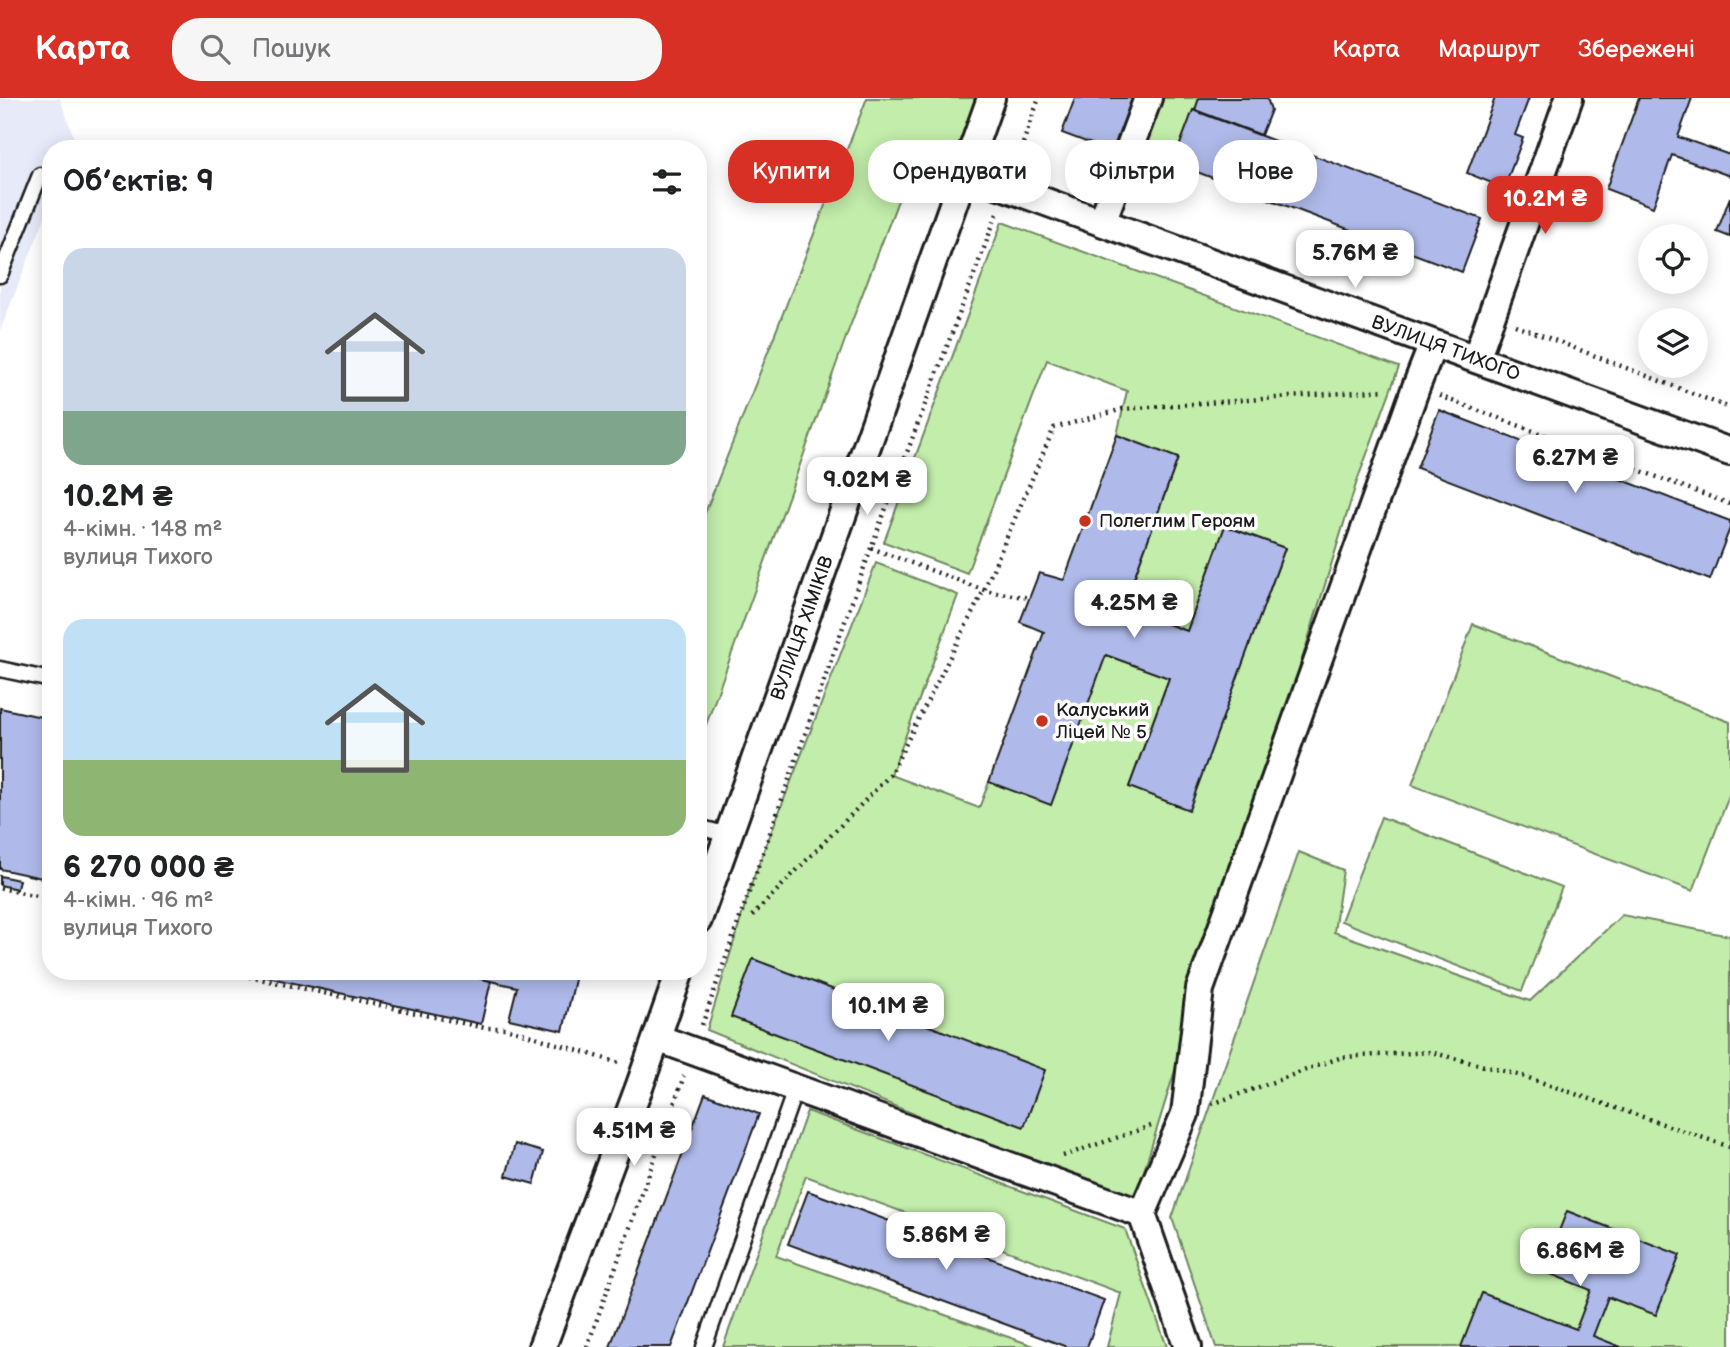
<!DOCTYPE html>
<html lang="uk">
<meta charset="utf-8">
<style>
:root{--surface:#fff;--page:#f6f6f6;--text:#202124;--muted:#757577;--accent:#d93025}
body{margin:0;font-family:"Balsamiq Sans",sans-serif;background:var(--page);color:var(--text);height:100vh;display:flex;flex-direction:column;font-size:26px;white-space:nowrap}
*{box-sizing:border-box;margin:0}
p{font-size:23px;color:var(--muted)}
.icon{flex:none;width:38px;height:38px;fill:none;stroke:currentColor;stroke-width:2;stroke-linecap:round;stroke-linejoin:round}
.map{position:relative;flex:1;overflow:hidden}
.drawer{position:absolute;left:42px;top:42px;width:665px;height:840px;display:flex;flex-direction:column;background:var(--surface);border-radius:28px;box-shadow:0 4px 18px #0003}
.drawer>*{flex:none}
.top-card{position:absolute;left:728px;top:42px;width:665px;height:63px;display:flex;gap:14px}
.tools{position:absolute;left:1638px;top:126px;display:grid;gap:14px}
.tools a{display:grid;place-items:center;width:70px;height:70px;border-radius:50%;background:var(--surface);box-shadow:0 4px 18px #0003;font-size:35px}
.price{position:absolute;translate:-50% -60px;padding:0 16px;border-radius:14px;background:#fff;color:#222;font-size:23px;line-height:46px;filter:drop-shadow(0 2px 4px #0008)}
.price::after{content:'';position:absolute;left:50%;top:42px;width:21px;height:16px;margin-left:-10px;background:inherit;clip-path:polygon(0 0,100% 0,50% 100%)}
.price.on{background:var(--accent);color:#fff}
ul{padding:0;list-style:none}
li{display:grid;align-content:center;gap:14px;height:371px;padding:0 21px}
li span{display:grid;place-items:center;height:217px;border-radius:21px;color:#555}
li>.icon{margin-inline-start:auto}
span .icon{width:126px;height:126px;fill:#fffc;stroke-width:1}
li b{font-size:30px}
h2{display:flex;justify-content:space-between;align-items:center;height:84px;padding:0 21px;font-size:30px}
.tag{padding:0 24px;border-radius:28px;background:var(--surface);box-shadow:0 4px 18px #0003;font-size:24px;line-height:63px}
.tag.on{background:var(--accent);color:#fff}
header{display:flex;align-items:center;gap:42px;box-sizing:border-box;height:98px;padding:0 35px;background:var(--accent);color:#fff}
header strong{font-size:33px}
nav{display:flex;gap:38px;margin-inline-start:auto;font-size:24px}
.search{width:490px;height:63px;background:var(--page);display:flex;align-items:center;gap:18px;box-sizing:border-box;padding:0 24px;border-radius:28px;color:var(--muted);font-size:26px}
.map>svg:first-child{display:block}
</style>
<header>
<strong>Карта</strong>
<div class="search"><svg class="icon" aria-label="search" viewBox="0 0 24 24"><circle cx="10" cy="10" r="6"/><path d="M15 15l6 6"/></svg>Пошук</div>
<nav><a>Карта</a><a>Маршрут</a><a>Збережені</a></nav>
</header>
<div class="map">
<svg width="1730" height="1249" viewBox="0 0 1730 1249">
<rect width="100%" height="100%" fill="#fff"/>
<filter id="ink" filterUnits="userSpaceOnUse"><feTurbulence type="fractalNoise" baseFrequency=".0143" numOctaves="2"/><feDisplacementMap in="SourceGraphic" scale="14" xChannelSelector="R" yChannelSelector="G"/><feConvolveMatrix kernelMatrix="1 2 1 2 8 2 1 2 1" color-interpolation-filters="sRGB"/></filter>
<g filter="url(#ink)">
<polygon fill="#e7eaf9" points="0,0 60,0 75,43 72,51 51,51 51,104 0,233"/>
<g fill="#c2edaa" stroke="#6f8463" stroke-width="2">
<polygon points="867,0 980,0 946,92 899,100 849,231 698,649 698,433"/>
<polygon points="1148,0 1200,0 1176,67 1130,49"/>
<polygon points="1002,124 1399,269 1357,383 1134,1105 707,932 753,781 876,465 958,497 891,677 979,710 989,684 1106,557 1169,580 1129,689 1188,711 1285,450 1225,428 1187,533 1123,510 1178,360 1117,337 1127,293 1047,262 967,475 884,444"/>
<polygon points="1473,526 1730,624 1730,695 1693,793 1412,687"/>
<polygon points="1381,719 1562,789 1522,893 1341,823"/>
<polygon points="1299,754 1343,772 1334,834 1530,903 1622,817 1730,838 1730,1249 1216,1249 1172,1120"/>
<polygon points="807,1013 1125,1131 1167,1249 1107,1249 1121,1195 806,1078 776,1158 1037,1249 723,1249"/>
</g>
<g fill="#afbaea" stroke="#1c1c1c" stroke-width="2">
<polygon points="1075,0 1139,0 1118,56 1062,35"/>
<polygon points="1199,0 1267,0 1271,12 1261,37 1195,12"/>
<polygon points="1495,0 1529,0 1515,37 1523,40 1504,90 1467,75"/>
<polygon points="1639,0 1692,0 1678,39 1730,57 1730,78 1672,57 1653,109 1606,91"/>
<polygon points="1193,12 1482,121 1462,174 1173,65"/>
<polygon points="1730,99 1730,139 1717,134"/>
<polygon points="1439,312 1730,423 1730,430 1710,482 1417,370"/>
<polygon points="1117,337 1178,360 1123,510 1187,533 1225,428 1285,450 1189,712 1129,689 1169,580 1106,557 1051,707 989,684 1044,534 1020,524 1039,475 1064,482"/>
<polygon points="0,610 51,621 51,782 0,771"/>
<polygon points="0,778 19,782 17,791 0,787"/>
<polygon points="753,861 1045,972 1024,1029 731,919"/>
<polygon points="239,873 447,873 491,883 481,926"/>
<polygon points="447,873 577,873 563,933 509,921 517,889"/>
<polygon points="705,996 759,1016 671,1249 610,1249"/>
<polygon points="515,1046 543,1054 534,1086 506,1078"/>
<polygon points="808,1093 1104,1202 1087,1249 1067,1249 788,1146"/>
<polygon points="1567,1113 1680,1157 1656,1217 1608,1199 1593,1238 1621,1249 1461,1249 1482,1195 1576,1231 1591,1192 1543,1173"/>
</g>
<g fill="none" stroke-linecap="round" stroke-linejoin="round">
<g stroke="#1c1c1c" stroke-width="19">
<g id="lane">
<polyline points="0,177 40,77"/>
<polyline points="0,571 51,582"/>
<polyline points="698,729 728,737"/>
<polyline points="704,1249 796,989"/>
</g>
</g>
<g stroke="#1c1c1c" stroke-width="32">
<g id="street">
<path id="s1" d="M964,74L1730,354"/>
<polyline points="1102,124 1148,0"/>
<polyline points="1476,261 1569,0"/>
<path id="s2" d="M698,822L991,0"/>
<polyline points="657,940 1142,1116"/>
<polyline points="542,1249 640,987 680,873"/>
<polyline points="1188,1249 1142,1116 1185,1016 1200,891 1416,289 1433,246"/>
</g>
</g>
<g stroke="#1c1c1c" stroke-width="4.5" stroke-dasharray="2 5" stroke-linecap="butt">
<polyline points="1016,65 1039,0"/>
<polyline points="1515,227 1730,310"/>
<polyline points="1439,298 1730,406"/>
<polyline points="871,450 984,492 1029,500"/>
<polyline points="0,790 51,801"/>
<polyline points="752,818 890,677 984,492 1054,330 1123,311 1386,292"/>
<polyline points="229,873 232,875 485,930 506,930 619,965"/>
<polyline points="702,927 871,450 998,113"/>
<polyline points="1212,1006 1342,959 1430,954 1526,979 1730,1049"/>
<polyline points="1063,1058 1151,1028"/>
<polyline points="587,1249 684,978"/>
</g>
<use href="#lane" stroke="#fff" stroke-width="14"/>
<use href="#street" stroke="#fff" stroke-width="26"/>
</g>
</g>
<g fill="#c8321e" stroke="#fff" stroke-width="2.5">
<circle cx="1085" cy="423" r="7"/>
<circle cx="1042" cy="623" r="7"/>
</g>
<g text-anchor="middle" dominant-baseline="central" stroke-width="7" stroke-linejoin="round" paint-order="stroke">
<g font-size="19" fill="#1c1c1c" stroke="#fff">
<text stroke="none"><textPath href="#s1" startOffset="513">ВУЛИЦЯ ТИХОГО</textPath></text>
<text stroke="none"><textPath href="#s2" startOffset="310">ВУЛИЦЯ ХІМІКІВ</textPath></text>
</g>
<g font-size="19" fill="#1c1c1c" stroke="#fff" text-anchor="start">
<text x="1099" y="423">Полеглим Героям</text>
<text x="1056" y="612">Калуський<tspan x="1056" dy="22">Ліцей № 5</tspan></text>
</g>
</g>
</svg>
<div class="tools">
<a><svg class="icon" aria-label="locate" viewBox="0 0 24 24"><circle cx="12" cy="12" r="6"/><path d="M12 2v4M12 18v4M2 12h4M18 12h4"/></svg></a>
<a><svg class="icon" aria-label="layers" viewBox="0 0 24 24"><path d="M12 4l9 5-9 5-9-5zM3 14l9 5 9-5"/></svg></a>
</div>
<b class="price on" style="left:1545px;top:138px">10.2M ₴</b>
<b class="price" style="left:1355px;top:192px">5.76M ₴</b>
<b class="price" style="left:1575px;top:397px">6.27M ₴</b>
<b class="price" style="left:867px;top:419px">9.02M ₴</b>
<b class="price" style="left:1134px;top:542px">4.25M ₴</b>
<b class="price" style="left:888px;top:945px">10.1M ₴</b>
<b class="price" style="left:634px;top:1070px">4.51M ₴</b>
<b class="price" style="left:946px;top:1174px">5.86M ₴</b>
<b class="price" style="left:1580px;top:1190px">6.86M ₴</b>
<div class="top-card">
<a class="tag on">Купити</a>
<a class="tag">Орендувати</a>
<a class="tag">Фільтри</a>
<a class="tag">Нове</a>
</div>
<section class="drawer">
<h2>Об’єктів: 9<svg class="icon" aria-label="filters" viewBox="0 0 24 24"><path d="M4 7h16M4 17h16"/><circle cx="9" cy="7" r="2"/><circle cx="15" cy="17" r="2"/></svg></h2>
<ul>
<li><span style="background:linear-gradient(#c9d6e8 75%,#7fa58c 0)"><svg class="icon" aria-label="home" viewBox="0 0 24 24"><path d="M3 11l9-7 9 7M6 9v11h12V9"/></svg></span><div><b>10.2M ₴</b><p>4-кімн. · 148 m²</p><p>вулиця Тихого</p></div></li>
<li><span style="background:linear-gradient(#bfe0f5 65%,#8fb573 0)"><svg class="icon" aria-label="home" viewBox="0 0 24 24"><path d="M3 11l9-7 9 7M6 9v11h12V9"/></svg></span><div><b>6 270 000 ₴</b><p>4-кімн. · 96 m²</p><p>вулиця Тихого</p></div></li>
</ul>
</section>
</div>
